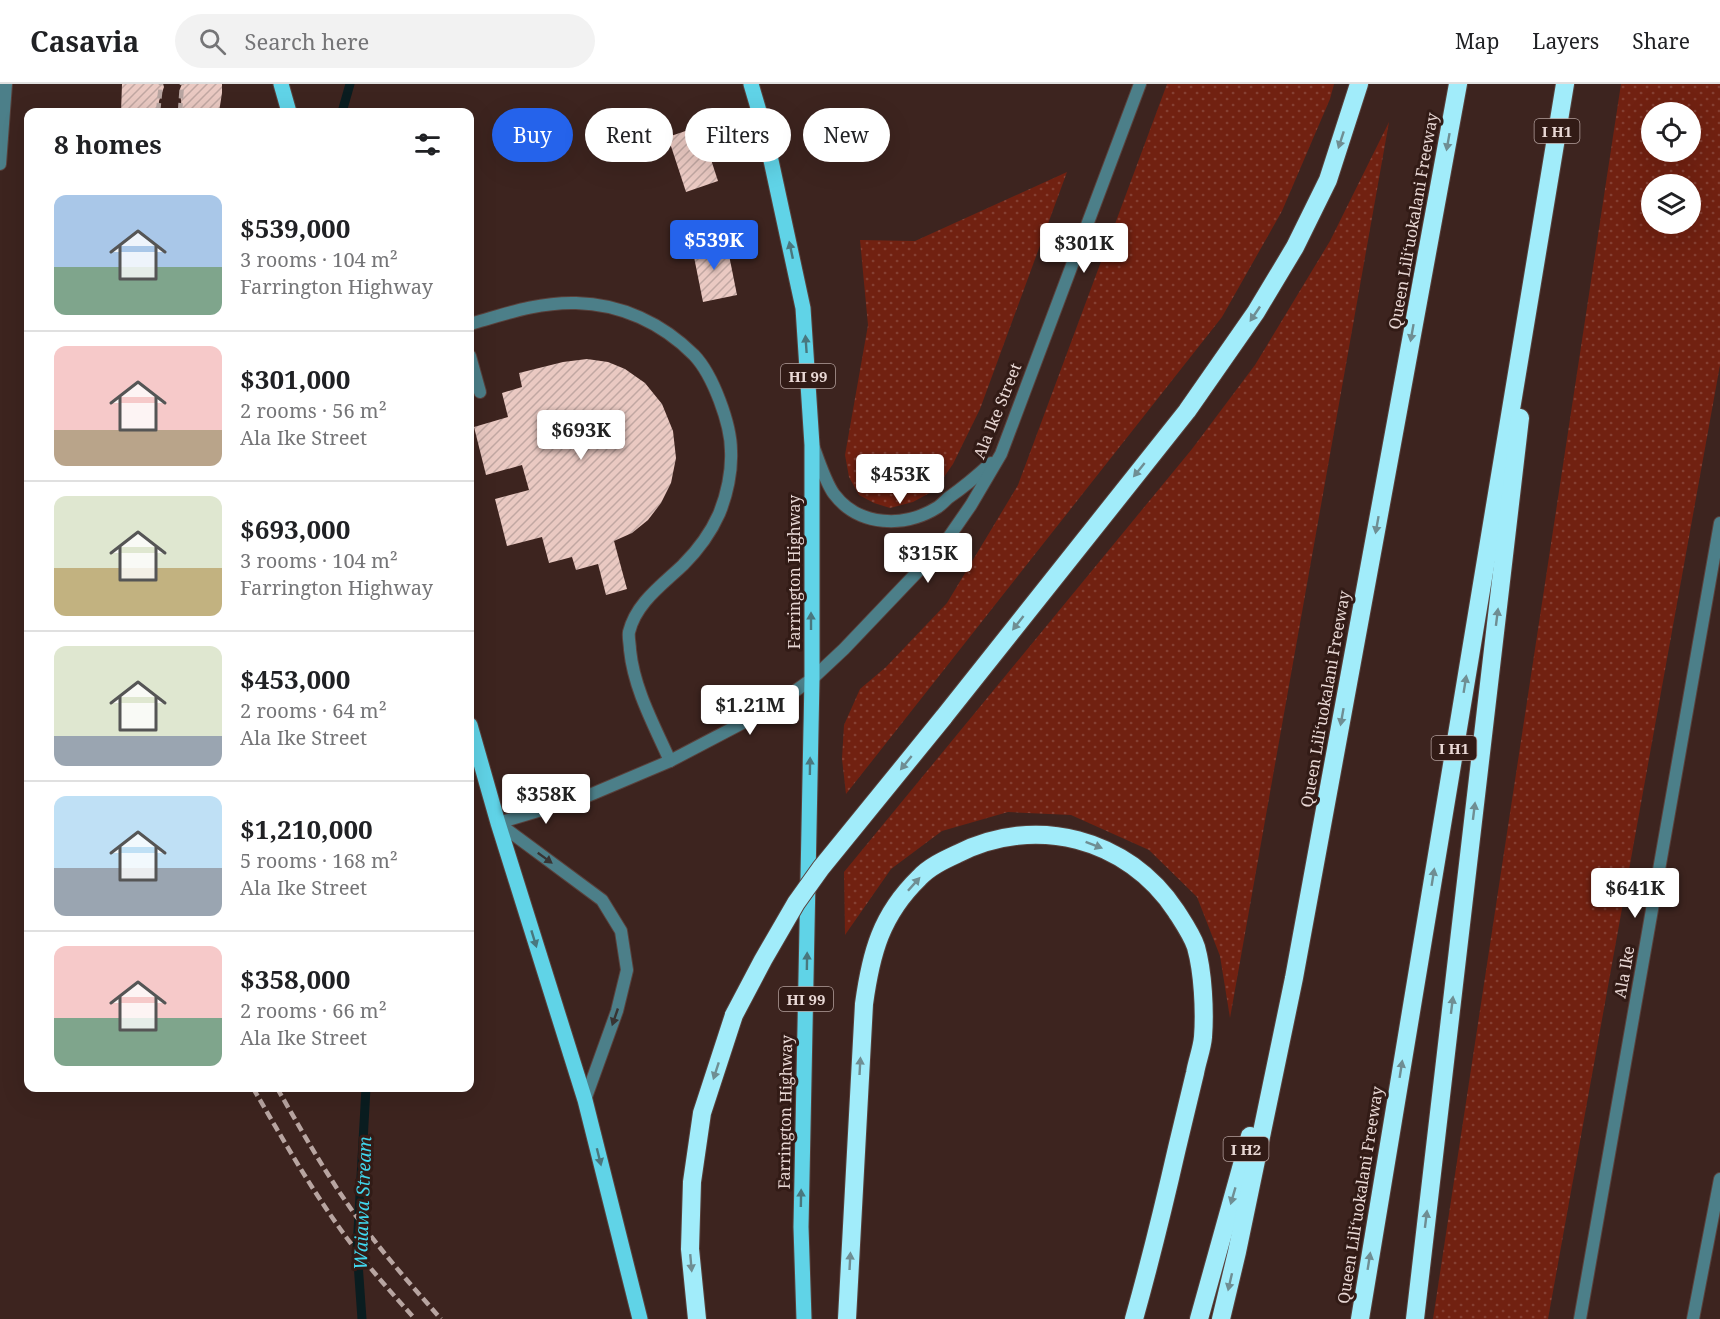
<!DOCTYPE html>
<meta charset="utf-8">
<style>
:root{--surface:#fff;--page:#f2f2f2;--text:#202124;--muted:#757577;--line:#e0e0e0;--accent:#2563eb}
body{margin:0;font-family:"Noto Serif",serif;background:var(--page);color:var(--text);height:100vh;display:flex;flex-direction:column;font-size:22px;white-space:nowrap}
*{box-sizing:border-box;margin:0}
p{font-size:20px;color:var(--muted)}
.icon{flex:none;width:33px;height:33px;fill:none;stroke:currentColor;stroke-width:2;stroke-linecap:round;stroke-linejoin:round}
.map{position:relative;flex:1;overflow:hidden}
.side{position:absolute;left:24px;top:24px;width:450px;height:984px;display:flex;flex-direction:column;background:var(--surface);border-radius:12px;box-shadow:0 6px 24px #0002}
.side>*{flex:none}
.banner{position:absolute;left:492px;top:24px;width:570px;height:54px;display:flex;gap:12px}
.tools{position:absolute;left:1641px;top:18px;display:grid;gap:12px}
.tools a{display:grid;place-items:center;width:60px;height:60px;border-radius:50%;background:var(--surface);box-shadow:0 6px 24px #0002;font-size:30px}
.price{position:absolute;translate:-50% -51px;padding:0 14px;border-radius:6px;background:#fff;color:#222;font-size:20px;line-height:39px;filter:drop-shadow(0 2px 3px #0008)}
.price::after{content:'';position:absolute;left:50%;top:36px;width:18px;height:14px;margin-left:-9px;background:inherit;clip-path:polygon(0 0,100% 0,50% 100%)}
.price.on{background:var(--accent);color:#fff}
ul{padding:0;list-style:none}
li{display:flex;align-items:center;gap:18px;height:150px;padding:0 30px}
li+li{border-top:2px solid var(--line)}
li span{display:grid;place-items:center;flex:none;width:168px;height:120px;border-radius:12px;color:#555}
li>.icon{margin-inline-start:auto}
span .icon{width:72px;height:72px;fill:#fffc;stroke-width:1}
li b{font-size:26px}
h2{display:flex;justify-content:space-between;align-items:center;height:72px;padding:0 30px;font-size:26px}
.pill{padding:0 21px;border-radius:27px;background:var(--surface);box-shadow:0 6px 24px #0002;font-size:21px;line-height:54px}
.pill.on{background:var(--accent);color:#fff}
header{display:flex;align-items:center;gap:36px;box-sizing:border-box;height:84px;padding:0 30px;background:var(--surface);border-bottom:2px solid var(--line)}
header strong{font-size:28px}
nav{display:flex;gap:33px;margin-inline-start:auto;font-size:21px}
.search{width:420px;height:54px;background:var(--page);display:flex;align-items:center;gap:15px;box-sizing:border-box;padding:0 21px;border-radius:33px;color:var(--muted);font-size:22px}
.map>svg:first-child{display:block}
</style>
<header>
<strong>Casavia</strong>
<div class="search"><svg class="icon" aria-label="search" viewBox="0 0 24 24"><circle cx="10" cy="10" r="6"/><path d="M15 15l6 6"/></svg>Search here</div>
<nav><a>Map</a><a>Layers</a><a>Share</a></nav>
</header>
<div class="map">
<svg width="1720" height="1235" viewBox="0 0 1720 1235">
<defs>
<pattern id="grass-dots" width="8" height="8" patternUnits="userSpaceOnUse" patternTransform="scale(1.5)"><rect width="8" height="8" fill="#712111"/><path d="M2 2h.1M6 6h.1" fill="none" stroke="#854033" stroke-width="1.8" stroke-linecap="round"/></pattern>
<pattern id="building-hatch" width="6" height="6" patternUnits="userSpaceOnUse" patternTransform="scale(1.5)"><rect width="6" height="6" fill="#eac9c2"/><path d="M-1 1l2-2M0 6l6-6M5 7l2-2" fill="none" stroke="#c1a7a2"/></pattern>
</defs>
<rect width="100%" height="100%" fill="#3d241f"/>
<g fill="url(#grass-dots)" fill-rule="evenodd">
<polygon points="1167,0 1334,0 1330,15 1282,127 1222,233 846,710 842,675 844,641 860,605 886,583 947,519 1018,401"/>
<path d="M1621,0H1720V281L1548,1235H1433ZM1690,28V68H1652V28ZM1690,100V140H1652V100Z"/>
<polygon points="1389,38 1230,934 1220,872 1197,813 1149,766 1071,731 1008,728 942,747 891,785 845,851 844,788 1192,365 1255,281 1330,157"/>
<polygon points="1067,88 980,325 953,380 935,406 913,418 890,424 874,419 859,411 849,393 845,371 868,241 860,156 915,157"/>
</g>
<g fill="none" stroke-linecap="round" stroke-linejoin="round">
<g stroke="#0a1d20" stroke-width="9">
<polyline points="342,28 350,0"/>
<polyline points="362,1235 357,1165 366,1004"/>
</g>
</g>
<g fill="url(#building-hatch)">
<polygon points="122,0 163,0 164,3 159,17 158,28 121,28"/>
<polygon points="182,0 222,0 222,9 219,28 182,28 180,5"/>
<polygon points="700,42 718,97 686,108 668,53"/>
<polygon points="726,156 737,211 703,218 692,163"/>
<polygon points="587,275 608,278 625,285 645,299 662,320 673,347 676,374 671,399 661,419 648,436 632,449 614,457 627,505 606,511 598,480 576,486 572,473 549,479 542,453 507,462 495,415 529,406 522,381 486,391 474,343 508,333 502,309 522,303 519,289 563,278"/>
</g>
<g fill="none" stroke-linecap="round" stroke-linejoin="round">
<g stroke="#59413c" stroke-width="14">
<g id="service">
<path d="M470,240C505,230 539,218 576,219C621,220 662,239 694,271C713,291 731,340 731,367C732,387 727,411 719,430C711,448 697,467 683,481C662,501 636,519 629,548C628,553 630,560 630,566C634,605 654,641 670,677"/>
<polyline points="470,272 480,308"/>
<polyline points="498,739 602,816 621,847 627,886 617,927 585,1016"/>
<polyline points="1693,1235 1720,1095"/>
</g>
</g>
<g stroke="#59413c" stroke-width="14">
<polyline id="minor" points="1580,1235 1720,439"/>
</g>
<g stroke="#59413c" stroke-width="14">
<g id="tertiary">
<polyline points="0,80 6,0"/>
<path d="M814,364C819,378 826,399 834,410C859,443 905,444 938,423C942,420 945,417 948,414C964,403 977,392 991,379"/>
<polyline points="498,739 585,713 670,677 771,624 812,595 844,565 944,460 971,421 1001,370 1140,0"/>
</g>
</g>
<g stroke="#59413c" stroke-width="17">
<g id="primary">
<polyline points="281,0 289,28"/>
<polyline points="751,0 764,44 803,224 812,361 812,595 801,1143 804,1235"/>
<polyline points="470,641 498,739 585,1016 640,1235"/>
</g>
</g>
<g stroke="#59413c" stroke-width="20">
<g id="motorway">
<polyline points="943,634 1187,327 1256,228 1295,163 1328,96 1359,0"/>
<polyline points="697,1235 690,1165 692,1098 702,1029 734,931"/>
<path d="M847,1235L864,920C871,869 881,831 919,794C929,783 944,776 957,770C1035,730 1128,754 1176,827C1183,838 1192,851 1196,863C1203,888 1205,927 1203,953C1202,965 1197,977 1195,989C1189,1014 1183,1039 1177,1064C1164,1121 1150,1178 1134,1235"/>
<polyline points="1199,1235 1250,1052"/>
<polyline points="1221,1235 1237,1168 1294,894 1458,0"/>
<polyline points="1360,1235 1565,0"/>
<polyline points="1415,1235 1520,334"/>
</g>
</g>
<use href="#service" stroke="#4c7f89" stroke-width="12"/>
<use href="#minor" stroke="#4c7f89" stroke-width="12"/>
<use href="#tertiary" stroke="#4c7f89" stroke-width="12"/>
<use href="#primary" stroke="#60d3e7" stroke-width="15"/>
<use href="#motorway" stroke="#a1ecfa" stroke-width="18"/>
<g stroke="#b8a5a1" stroke-width="4.5" stroke-dasharray="9 4.5" stroke-linecap="butt">
<polyline points="158,28 161,0"/>
<polyline points="180,28 182,0"/>
<path d="M253,1004C281,1052 308,1100 341,1146C363,1177 389,1206 415,1235"/>
<path d="M277,1004C303,1049 328,1094 359,1136C384,1171 413,1203 441,1235"/>
</g>
<g stroke="#59413c" stroke-width="20" stroke-linecap="butt">
<polyline id="motorway-bridge" points="734,931 763,876 796,819 821,784 943,634"/>
</g>
<use href="#motorway-bridge" stroke="#a1ecfa" stroke-width="18"/>
</g>
<defs><path id="oneway-solid" d="M-6-.8H1V-3.2L6.5 0L1 3.2V.8H-6Z" transform="scale(1.5)"/></defs>
<g fill="#6f8e93">
<use href="#oneway-solid" transform="translate(1341 56) rotate(108)"/>
<use href="#oneway-solid" transform="translate(1448 58) rotate(100)"/>
<use href="#oneway-solid" transform="translate(1255 230) rotate(124)"/>
<use href="#oneway-solid" transform="translate(1412 249) rotate(100)"/>
<use href="#oneway-solid" transform="translate(1139 386) rotate(129)"/>
<use href="#oneway-solid" transform="translate(1377 441) rotate(100)"/>
<use href="#oneway-solid" transform="translate(1497 533) rotate(-83)"/>
<use href="#oneway-solid" transform="translate(1018 539) rotate(128)"/>
<use href="#oneway-solid" transform="translate(1465 600) rotate(-81)"/>
<use href="#oneway-solid" transform="translate(1342 633) rotate(100)"/>
<use href="#oneway-solid" transform="translate(906 679) rotate(129)"/>
<use href="#oneway-solid" transform="translate(1474 727) rotate(-83)"/>
<use href="#oneway-solid" transform="translate(1094 761) rotate(21)"/>
<use href="#oneway-solid" transform="translate(1433 793) rotate(-81)"/>
<use href="#oneway-solid" transform="translate(914 800) rotate(-48)"/>
<use href="#oneway-solid" transform="translate(1452 921) rotate(-83)"/>
<use href="#oneway-solid" transform="translate(860 982) rotate(-87)"/>
<use href="#oneway-solid" transform="translate(1401 985) rotate(-81)"/>
<use href="#oneway-solid" transform="translate(716 987) rotate(108)"/>
<use href="#oneway-solid" transform="translate(1233 1112) rotate(106)"/>
<use href="#oneway-solid" transform="translate(1426 1135) rotate(-83)"/>
<use href="#oneway-solid" transform="translate(850 1177) rotate(-87)"/>
<use href="#oneway-solid" transform="translate(1369 1177) rotate(-81)"/>
<use href="#oneway-solid" transform="translate(691 1179) rotate(85)"/>
<use href="#oneway-solid" transform="translate(1230 1198) rotate(103)"/>
</g>
<g fill="#49777e">
<use href="#oneway-solid" transform="translate(791 166) rotate(-102)"/>
<use href="#oneway-solid" transform="translate(806 260) rotate(-94)"/>
<use href="#oneway-solid" transform="translate(811 537) rotate(-90)"/>
<use href="#oneway-solid" transform="translate(810 682) rotate(-89)"/>
<use href="#oneway-solid" transform="translate(534 855) rotate(73)"/>
<use href="#oneway-solid" transform="translate(807 877) rotate(-89)"/>
<use href="#oneway-solid" transform="translate(599 1073) rotate(76)"/>
<use href="#oneway-solid" transform="translate(801 1114) rotate(-89)"/>
</g>
<g fill="#383433">
<use href="#oneway-solid" transform="translate(545 774) rotate(36)"/>
<use href="#oneway-solid" transform="translate(615 933) rotate(109)"/>
</g>
<g text-anchor="middle" dominant-baseline="central" stroke-width="6" stroke-linejoin="round" paint-order="stroke">
<g fill="#321b16" stroke="#b29f9c" stroke-width="1.5">
<rect x="1534.5" y="35" width="45" height="24" rx="4.5"/>
<rect x="781" y="280" width="54" height="24" rx="4.5"/>
<rect x="1431.5" y="652" width="45" height="24" rx="4.5"/>
<rect x="779" y="903" width="54" height="24" rx="4.5"/>
<rect x="1223.5" y="1053" width="45" height="24" rx="4.5"/>
</g>
<g font-size="15" font-weight="bold" fill="#e9d8d5">
<text x="1557" y="47">I H1</text>
<text x="808" y="292">HI 99</text>
<text x="1454" y="664">I H1</text>
<text x="806" y="915">HI 99</text>
<text x="1246" y="1065">I H2</text>
</g>
<g font-size="16" fill="#e9d8d5" stroke="#321b16">
<text transform="translate(1413 137) rotate(-80)">Queen Liliʻuokalani Freeway</text>
<text transform="translate(997 327) rotate(-68)">Ala Ike Street</text>
<text transform="translate(794 488) rotate(-90)">Farrington Highway</text>
<text transform="translate(1325 615) rotate(-80)">Queen Liliʻuokalani Freeway</text>
<text transform="translate(1624 888) rotate(-80)">Ala Ike</text>
<text transform="translate(785 1028) rotate(-89)">Farrington Highway</text>
<text transform="translate(1360 1111) rotate(-81)">Queen Liliʻuokalani Freeway</text>
</g>
<g font-size="18" font-style="italic" fill="#41d6ed" stroke="#321b16">
<text transform="translate(362 1119) rotate(-88)">Waiawa Stream</text>
</g>
</g>
</svg>
<div class="tools">
<a><svg class="icon" aria-label="locate" viewBox="0 0 24 24"><circle cx="12" cy="12" r="6"/><path d="M12 2v4M12 18v4M2 12h4M18 12h4"/></svg></a>
<a><svg class="icon" aria-label="layers" viewBox="0 0 24 24"><path d="M12 4l9 5-9 5-9-5zM3 14l9 5 9-5"/></svg></a>
</div>
<b class="price on" style="left:714px;top:187px">$539K</b>
<b class="price" style="left:1084px;top:190px">$301K</b>
<b class="price" style="left:581px;top:377px">$693K</b>
<b class="price" style="left:900px;top:421px">$453K</b>
<b class="price" style="left:928px;top:500px">$315K</b>
<b class="price" style="left:750px;top:652px">$1.21M</b>
<b class="price" style="left:546px;top:741px">$358K</b>
<b class="price" style="left:1635px;top:835px">$641K</b>
<div class="banner">
<a class="pill on">Buy</a>
<a class="pill">Rent</a>
<a class="pill">Filters</a>
<a class="pill">New</a>
</div>
<section class="side">
<h2>8 homes<svg class="icon" aria-label="filters" viewBox="0 0 24 24"><path d="M4 7h16M4 17h16"/><circle cx="9" cy="7" r="2"/><circle cx="15" cy="17" r="2"/></svg></h2>
<ul>
<li><span style="background:linear-gradient(#a9c7e8 60%,#7fa58c 0)"><svg class="icon" aria-label="home" viewBox="0 0 24 24"><path d="M3 11l9-7 9 7M6 9v11h12V9"/></svg></span><div><b>$539,000</b><p>3 rooms · 104 m²</p><p>Farrington Highway</p></div></li>
<li><span style="background:linear-gradient(#f6c9c9 70%,#b9a48a 0)"><svg class="icon" aria-label="home" viewBox="0 0 24 24"><path d="M3 11l9-7 9 7M6 9v11h12V9"/></svg></span><div><b>$301,000</b><p>2 rooms · 56 m²</p><p>Ala Ike Street</p></div></li>
<li><span style="background:linear-gradient(#dfe7d0 60%,#c2b280 0)"><svg class="icon" aria-label="home" viewBox="0 0 24 24"><path d="M3 11l9-7 9 7M6 9v11h12V9"/></svg></span><div><b>$693,000</b><p>3 rooms · 104 m²</p><p>Farrington Highway</p></div></li>
<li><span style="background:linear-gradient(#dfe7d0 75%,#9aa5b1 0)"><svg class="icon" aria-label="home" viewBox="0 0 24 24"><path d="M3 11l9-7 9 7M6 9v11h12V9"/></svg></span><div><b>$453,000</b><p>2 rooms · 64 m²</p><p>Ala Ike Street</p></div></li>
<li><span style="background:linear-gradient(#bfe0f5 60%,#9aa5b1 0)"><svg class="icon" aria-label="home" viewBox="0 0 24 24"><path d="M3 11l9-7 9 7M6 9v11h12V9"/></svg></span><div><b>$1,210,000</b><p>5 rooms · 168 m²</p><p>Ala Ike Street</p></div></li>
<li><span style="background:linear-gradient(#f6c9c9 60%,#7fa58c 0)"><svg class="icon" aria-label="home" viewBox="0 0 24 24"><path d="M3 11l9-7 9 7M6 9v11h12V9"/></svg></span><div><b>$358,000</b><p>2 rooms · 66 m²</p><p>Ala Ike Street</p></div></li>
</ul>
</section>
</div>
